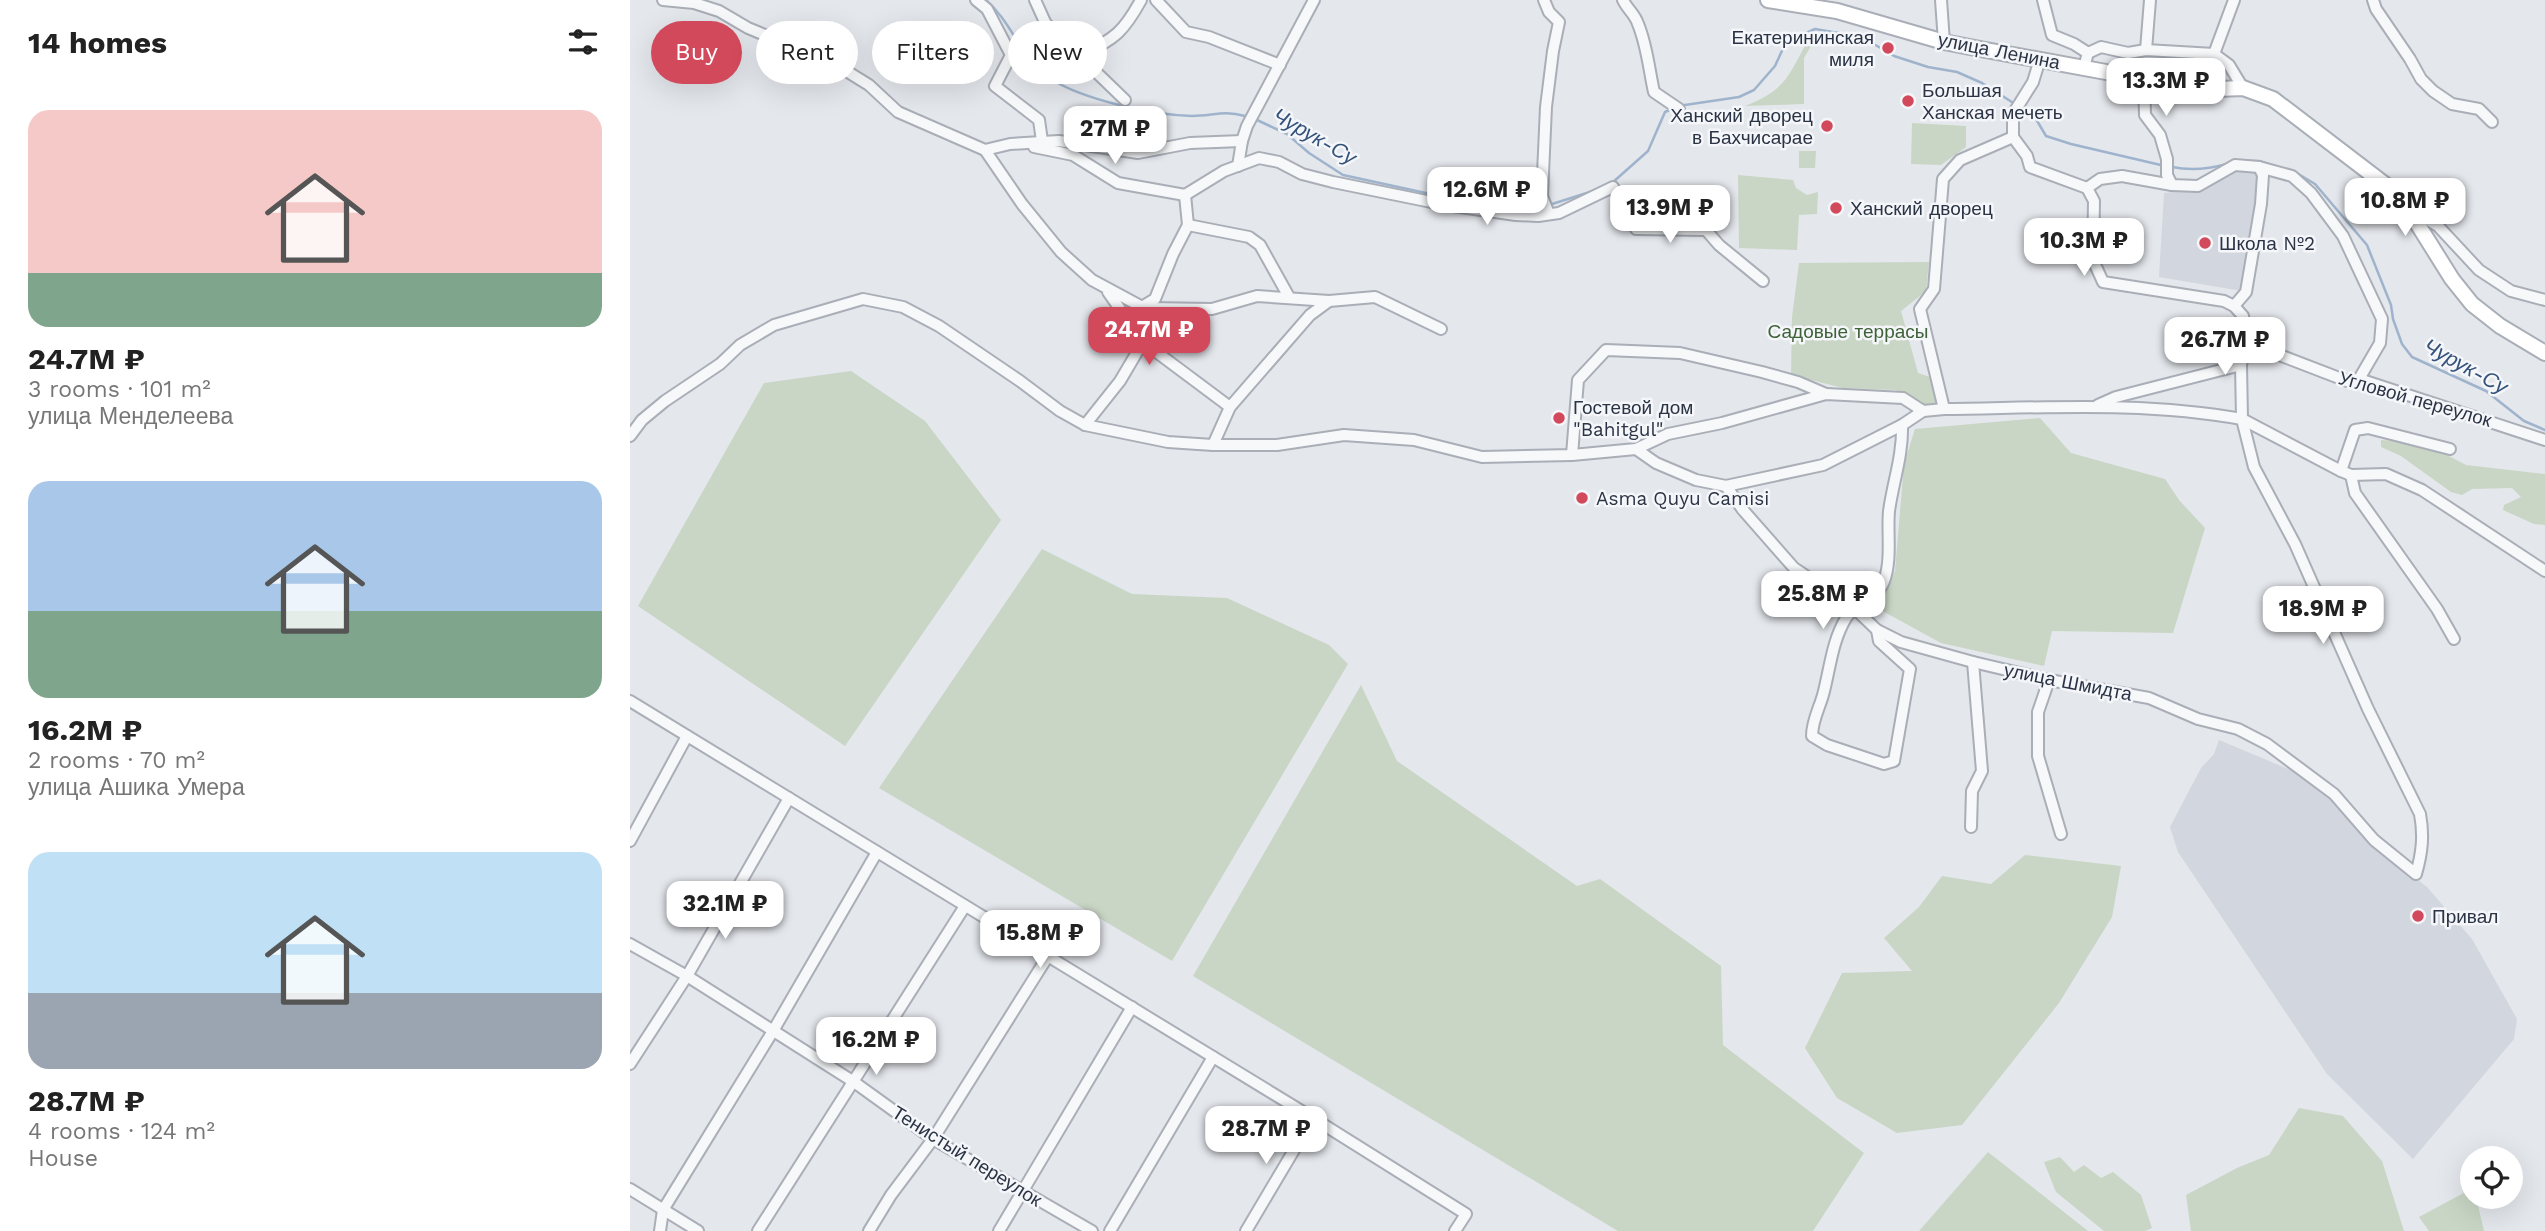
<!DOCTYPE html>
<meta charset="utf-8">
<style>
:root{--surface:#fff;--page:#f2f2f2;--text:#222;--muted:#767676;--accent:#d1495b}
body{margin:0;font-family:"Work Sans",sans-serif;background:var(--page);color:var(--text);height:100vh;display:flex;flex-direction:column;font-size:26px;white-space:nowrap}
*{box-sizing:border-box;margin:0}
p{font-size:23px;color:var(--muted)}
.icon{flex:none;width:38px;height:38px;fill:none;stroke:currentColor;stroke-width:2;stroke-linecap:round;stroke-linejoin:round}
.map{position:relative;flex:1;overflow:hidden}
.panel{display:flex;flex-direction:column;background:var(--surface);width:630px}
.panel>*{flex:none}
.top-card{position:absolute;left:21px;top:21px;width:665px;height:63px;display:flex;gap:14px}
.tools{position:absolute;left:1830px;top:1146px;display:grid;gap:14px}
.tools a{display:grid;place-items:center;width:63px;height:63px;border-radius:50%;background:var(--surface);box-shadow:0 7px 28px #0002;font-size:35px}
.price{position:absolute;translate:-50% -60px;padding:0 16px;border-radius:14px;background:#fff;color:#222;font-size:23px;line-height:46px;filter:drop-shadow(0 2px 4px #0008)}
.price::after{content:'';position:absolute;left:50%;top:42px;width:21px;height:16px;margin-left:-10px;background:inherit;clip-path:polygon(0 0,100% 0,50% 100%)}
.price.on{background:var(--accent);color:#fff}
ul{padding:0;list-style:none}
li{display:grid;align-content:center;gap:14px;height:371px;padding:0 28px}
li span{display:grid;place-items:center;height:217px;border-radius:21px;color:#555}
li>.icon{margin-inline-start:auto}
span .icon{width:126px;height:126px;fill:#fffc;stroke-width:1}
li b{font-size:30px}
h2{display:flex;justify-content:space-between;align-items:center;height:84px;padding:0 28px;font-size:30px}
.tag{padding:0 24px;border-radius:32px;background:var(--surface);box-shadow:0 7px 28px #0002;font-size:24px;line-height:63px}
.tag.on{background:var(--accent);color:#fff}
main{display:flex;flex:1;min-height:0}
.map>svg:first-child{display:block}
</style>
<main>
<section class="panel">
<h2>14 homes<svg class="icon" aria-label="filters" viewBox="0 0 24 24"><path d="M4 7h16M4 17h16"/><circle cx="9" cy="7" r="2"/><circle cx="15" cy="17" r="2"/></svg></h2>
<ul>
<li><span style="background:linear-gradient(#f6c9c9 75%,#7fa58c 0)"><svg class="icon" aria-label="home" viewBox="0 0 24 24"><path d="M3 11l9-7 9 7M6 9v11h12V9"/></svg></span><div><b>24.7M ₽</b><p>3 rooms · 101 m²</p><p>улица Менделеева</p></div></li>
<li><span style="background:linear-gradient(#a9c7e8 60%,#7fa58c 0)"><svg class="icon" aria-label="home" viewBox="0 0 24 24"><path d="M3 11l9-7 9 7M6 9v11h12V9"/></svg></span><div><b>16.2M ₽</b><p>2 rooms · 70 m²</p><p>улица Ашика Умера</p></div></li>
<li><span style="background:linear-gradient(#bfe0f5 65%,#9aa5b1 0)"><svg class="icon" aria-label="home" viewBox="0 0 24 24"><path d="M3 11l9-7 9 7M6 9v11h12V9"/></svg></span><div><b>28.7M ₽</b><p>4 rooms · 124 m²</p><p>House</p></div></li>
</ul>
</section>
<div class="map">
<svg width="1915" height="1231" viewBox="0 0 1915 1231">
<rect width="100%" height="100%" fill="#e4e7ec"/>
<g fill="#d2d6de">
<polygon points="1610,169 1630,172 1612,291 1529,277 1534,193 1573,189"/>
<polygon points="1589,740 1663,771 1706,803 1739,841 1797,887 1842,939 1887,1019 1884,1039 1783,1159 1697,1074 1548,852 1540,827 1571,768 1584,754"/>
</g>
<g fill="#c9d6c5">
<path d="M1180,37L1181,46L1174,58V104L1115,106C1158,89 1158,75 1180,37Z"/>
<polygon points="1282,123 1336,126 1336,147 1311,165 1281,164"/>
<polygon points="1169,151 1186,151 1185,168 1169,168"/>
<polygon points="1108,175 1163,180 1166,188 1177,195 1188,192 1187,214 1169,215 1167,250 1109,248"/>
<polygon points="1299,262 1296,291 1271,311 1288,373 1300,377 1307,398 1305,405 1290,405 1266,390 1213,388 1161,375 1162,317 1169,263"/>
<polygon points="221,371 295,421 371,520 215,746 8,606 134,383"/>
<polygon points="1410,418 1441,453 1535,479 1549,500 1575,528 1543,633 1422,631 1414,666 1311,643 1247,608 1265,571 1274,464 1285,429"/>
<polygon points="1751,440 1794,443 1836,465 1915,474 1915,525 1904,524 1873,510 1874,505 1891,497 1882,488 1842,489 1832,495 1821,492 1771,456 1751,447"/>
<polygon points="412,549 502,594 597,598 699,645 718,664 542,961 249,788"/>
<polygon points="731,685 767,761 947,886 970,879 1091,966 1093,1045 1234,1153 1183,1231 988,1231 563,976"/>
<polygon points="1395,855 1491,866 1482,917 1429,1003 1332,1125 1267,1133 1207,1098 1175,1048 1212,973 1282,971 1254,938 1289,907 1312,876 1361,884"/>
<polygon points="1669,1108 1713,1116 1752,1161 1774,1231 1561,1231 1556,1195 1607,1168 1639,1155"/>
<polygon points="1358,1152 1458,1231 1289,1231"/>
<polygon points="1430,1157 1444,1172 1454,1165 1471,1178 1483,1172 1511,1195 1522,1228 1515,1231 1474,1231 1426,1192 1414,1162"/>
<polygon points="1843,1188 1843,1197 1846,1197 1854,1231 1799,1231 1789,1217"/>
</g>
<g fill="none" stroke-linecap="round" stroke-linejoin="round">
<g stroke="#9fb4cc" stroke-width="2.5">
<path d="M356,0C382,23 391,58 421,79C454,100 523,115 562,116C583,116 593,110 615,116"/>
<polyline points="1048,106 1109,97 1124,90 1145,66 1156,42 1185,29 1232,37 1264,56 1298,67 1327,72 1352,83 1385,104"/>
<polyline points="1391,108 1406,119 1416,136 1441,144 1535,166"/>
<polyline points="627,120 657,134 679,153 713,175 828,200 866,205 913,206"/>
<polyline points="1618,161 1629,161 1648,167"/>
<path d="M1542,167C1561,171 1579,169 1597,164"/>
<polyline points="1665,172 1685,184 1737,245 1761,305 1763,319 1772,344 1782,357 1856,391 1894,421 1915,430"/>
<polyline points="982,183 1018,151 1035,112 1042,109"/>
<polyline points="919,205 963,191"/>
</g>
<g stroke="#a9aeb7" stroke-width="14">
<g id="minor">
<polyline points="33,0 64,3 89,11 118,28 205,64 239,85 268,112 355,150 380,144 429,141 508,153 560,143 612,141"/>
<polyline points="346,0 357,9 381,55 365,86 409,120 412,141"/>
<polyline points="405,0 415,22 429,41 453,54 467,73 495,100"/>
<polyline points="526,0 556,32 579,37 650,65"/>
<polyline points="914,0 919,12 929,22 923,51 916,107 912,196 919,214"/>
<path d="M993,0C997,9 1005,14 1008,24C1017,45 1019,70 1024,92L1049,109"/>
<polyline points="1311,0 1314,42"/>
<polyline points="1413,0 1422,35 1444,44 1458,53"/>
<polyline points="1604,0 1584,54 1599,65 1613,88"/>
<polyline points="1743,0 1746,9 1780,59 1791,79 1803,91 1822,104 1849,109 1862,122"/>
<polyline points="1516,50 1520,0"/>
<path d="M453,54C485,39 494,31 511,0"/>
<polyline points="1454,67 1458,53 1471,47 1498,53 1516,50 1584,54"/>
<polyline points="1514,79 1515,115 1530,135 1537,159 1537,175 1542,185"/>
<polyline points="1383,137 1383,114 1403,82 1410,59"/>
<polyline points="404,147 443,155 488,183 555,195"/>
<polyline points="355,150 392,204 431,252 462,280 514,308 582,309 627,296 699,301 745,297 811,329"/>
<polyline points="608,166 612,141 617,126 684,0"/>
<polyline points="1457,188 1470,179 1492,176 1542,185 1568,186 1605,165 1629,167 1662,176 1681,193 1713,236 1752,319 1750,343 1729,379"/>
<polyline points="555,195 594,171 629,158 649,162 672,174 703,182 816,205 886,215 908,216 929,213 983,187 1006,229 1076,230 1089,245 1133,281"/>
<polyline points="1781,210 1808,226 1849,270 1881,291 1915,300"/>
<polyline points="558,225 619,237 630,245 659,297"/>
<polyline points="478,292 513,342 600,407"/>
<polyline points="1604,306 1616,292 1631,204 1633,175 1629,167"/>
<polyline points="495,317 525,299 543,254 558,225 555,195"/>
<polyline points="1617,339 1644,353 1717,381 1729,379 1915,440"/>
<polyline points="1468,405 1486,397 1611,365"/>
<polyline points="1314,409 1290,309 1304,289 1313,179 1330,160 1383,137"/>
<polyline points="455,425 490,381 513,342"/>
<path d="M0,436L12,420L35,401L90,364L110,345L144,325L233,299L273,307L309,326L390,381L430,411L455,425L538,442L583,445H647L714,435L784,440L852,457L942,455L1006,449L1038,434L1092,423L1196,394L1273,398L1293,411L1314,409C1413,408 1514,401 1612,419L1711,471L1721,475L1756,474L1792,490L1915,571"/>
<polyline points="583,445 600,407 680,315 699,301"/>
<polyline points="1006,449 1026,463 1066,480 1096,486 1193,465 1272,425 1293,411"/>
<polyline points="942,455 948,380 976,350 1050,353 1132,372 1168,382 1196,394"/>
<polyline points="1711,471 1725,430 1738,428 1820,449"/>
<polyline points="1721,475 1725,493 1807,609 1824,639"/>
<path d="M1096,486L1113,510L1164,568L1224,608L1247,630L1271,642L1343,662L1419,680L1519,698L1568,719L1608,729L1637,744L1704,794L1744,840L1786,874C1792,853 1794,836 1790,814L1738,709L1665,544L1624,467L1612,419L1611,365L1617,339L1613,316L1604,306L1594,301L1473,282L1463,260L1464,201L1457,188L1400,167L1397,156L1383,137"/>
<path d="M1247,630L1249,641L1280,669L1264,761L1254,764L1197,745L1182,736C1182,721 1189,709 1193,695C1200,669 1202,641 1216,618C1226,602 1247,600 1254,581C1262,560 1257,532 1259,511C1263,482 1273,455 1272,425"/>
<polyline points="1419,680 1408,712 1408,756 1431,834"/>
<polyline points="0,701 683,1118 836,1214 825,1231"/>
<polyline points="1341,827 1342,791 1352,771 1343,662"/>
<polyline points="0,841 57,736"/>
<polyline points="0,944 57,976 224,1082 303,1139 462,1231"/>
<polyline points="0,1064 57,976 159,798"/>
<polyline points="0,1189 68,1231"/>
<polyline points="30,1231 33,1210 143,1031 247,852"/>
<polyline points="128,1231 335,906"/>
<polyline points="239,1231 261,1195 303,1139 418,956"/>
<polyline points="369,1231 502,1007"/>
<polyline points="480,1231 583,1057"/>
<polyline points="616,1231 683,1118"/>
</g>
</g>
<g stroke="#a9aeb7" stroke-width="18">
<polyline id="secondary" points="1138,0 1207,11 1314,42 1345,48 1514,79 1588,89 1613,88 1643,99 1770,196 1822,279 1842,304 1870,326 1915,353"/>
</g>
<use href="#minor" stroke="#f7f8fa" stroke-width="10"/>
<use href="#secondary" stroke="#fff" stroke-width="14"/>
</g>
<g fill="#d1495b" stroke="#f4f6f9" stroke-width="2.5">
<circle cx="1258" cy="48" r="7"/>
<circle cx="1278" cy="101" r="7"/>
<circle cx="1197" cy="126" r="7"/>
<circle cx="1206" cy="208" r="7"/>
<circle cx="1575" cy="243" r="7"/>
<circle cx="929" cy="418" r="7"/>
<circle cx="952" cy="498" r="7"/>
<circle cx="1788" cy="916" r="7"/>
</g>
<g text-anchor="middle" dominant-baseline="central" stroke-width="5" stroke-linejoin="round" paint-order="stroke">
<g font-size="19" fill="#2b3445" stroke="#f4f6f9" text-anchor="start">
<text x="1244" y="37" text-anchor="end">Екатерининская<tspan x="1244" dy="22">миля</tspan></text>
<text x="1292" y="90">Большая<tspan x="1292" dy="22">Ханская мечеть</tspan></text>
<text x="1183" y="115" text-anchor="end">Ханский дворец<tspan x="1183" dy="22">в Бахчисарае</tspan></text>
<text x="1220" y="208">Ханский дворец</text>
<text x="1589" y="243">Школа №2</text>
<text x="943" y="407">Гостевой дом<tspan x="943" dy="22">"Bahitgul"</tspan></text>
<text x="966" y="498">Asma Quyu Camisi</text>
<text x="1802" y="916">Привал</text>
</g>
<g font-size="19" fill="#2b3445" stroke="#f4f6f9">
<text transform="translate(1369 51) rotate(11)">улица Ленина</text>
<text transform="translate(1785 399) rotate(16)">Угловой переулок</text>
<text transform="translate(1438 682) rotate(11)">улица Шмидта</text>
<text transform="translate(337 1156) rotate(32)">Тенистый переулок</text>
</g>
<g font-size="19" fill="#3f6138" stroke="#f4f6f9">
<text x="1218" y="331">Садовые террасы</text>
</g>
<g font-size="21" font-style="italic" fill="#34527a" stroke="#f4f6f9">
<text transform="translate(685 136) rotate(30)">Чурук-Су</text>
<text transform="translate(1836 366) rotate(29)">Чурук-Су</text>
</g>
</g>
</svg>
<div class="tools">
<a><svg class="icon" aria-label="locate" viewBox="0 0 24 24"><circle cx="12" cy="12" r="6"/><path d="M12 2v4M12 18v4M2 12h4M18 12h4"/></svg></a>
</div>
<b class="price" style="left:1536px;top:118px">13.3M ₽</b>
<b class="price" style="left:485px;top:166px">27M ₽</b>
<b class="price" style="left:857px;top:227px">12.6M ₽</b>
<b class="price" style="left:1775px;top:238px">10.8M ₽</b>
<b class="price" style="left:1040px;top:245px">13.9M ₽</b>
<b class="price" style="left:1454px;top:278px">10.3M ₽</b>
<b class="price on" style="left:519px;top:367px">24.7M ₽</b>
<b class="price" style="left:1595px;top:377px">26.7M ₽</b>
<b class="price" style="left:1193px;top:631px">25.8M ₽</b>
<b class="price" style="left:1693px;top:646px">18.9M ₽</b>
<b class="price" style="left:95px;top:941px">32.1M ₽</b>
<b class="price" style="left:410px;top:970px">15.8M ₽</b>
<b class="price" style="left:246px;top:1077px">16.2M ₽</b>
<b class="price" style="left:636px;top:1166px">28.7M ₽</b>
<div class="top-card">
<a class="tag on">Buy</a>
<a class="tag">Rent</a>
<a class="tag">Filters</a>
<a class="tag">New</a>
</div>
</div>
</main>
